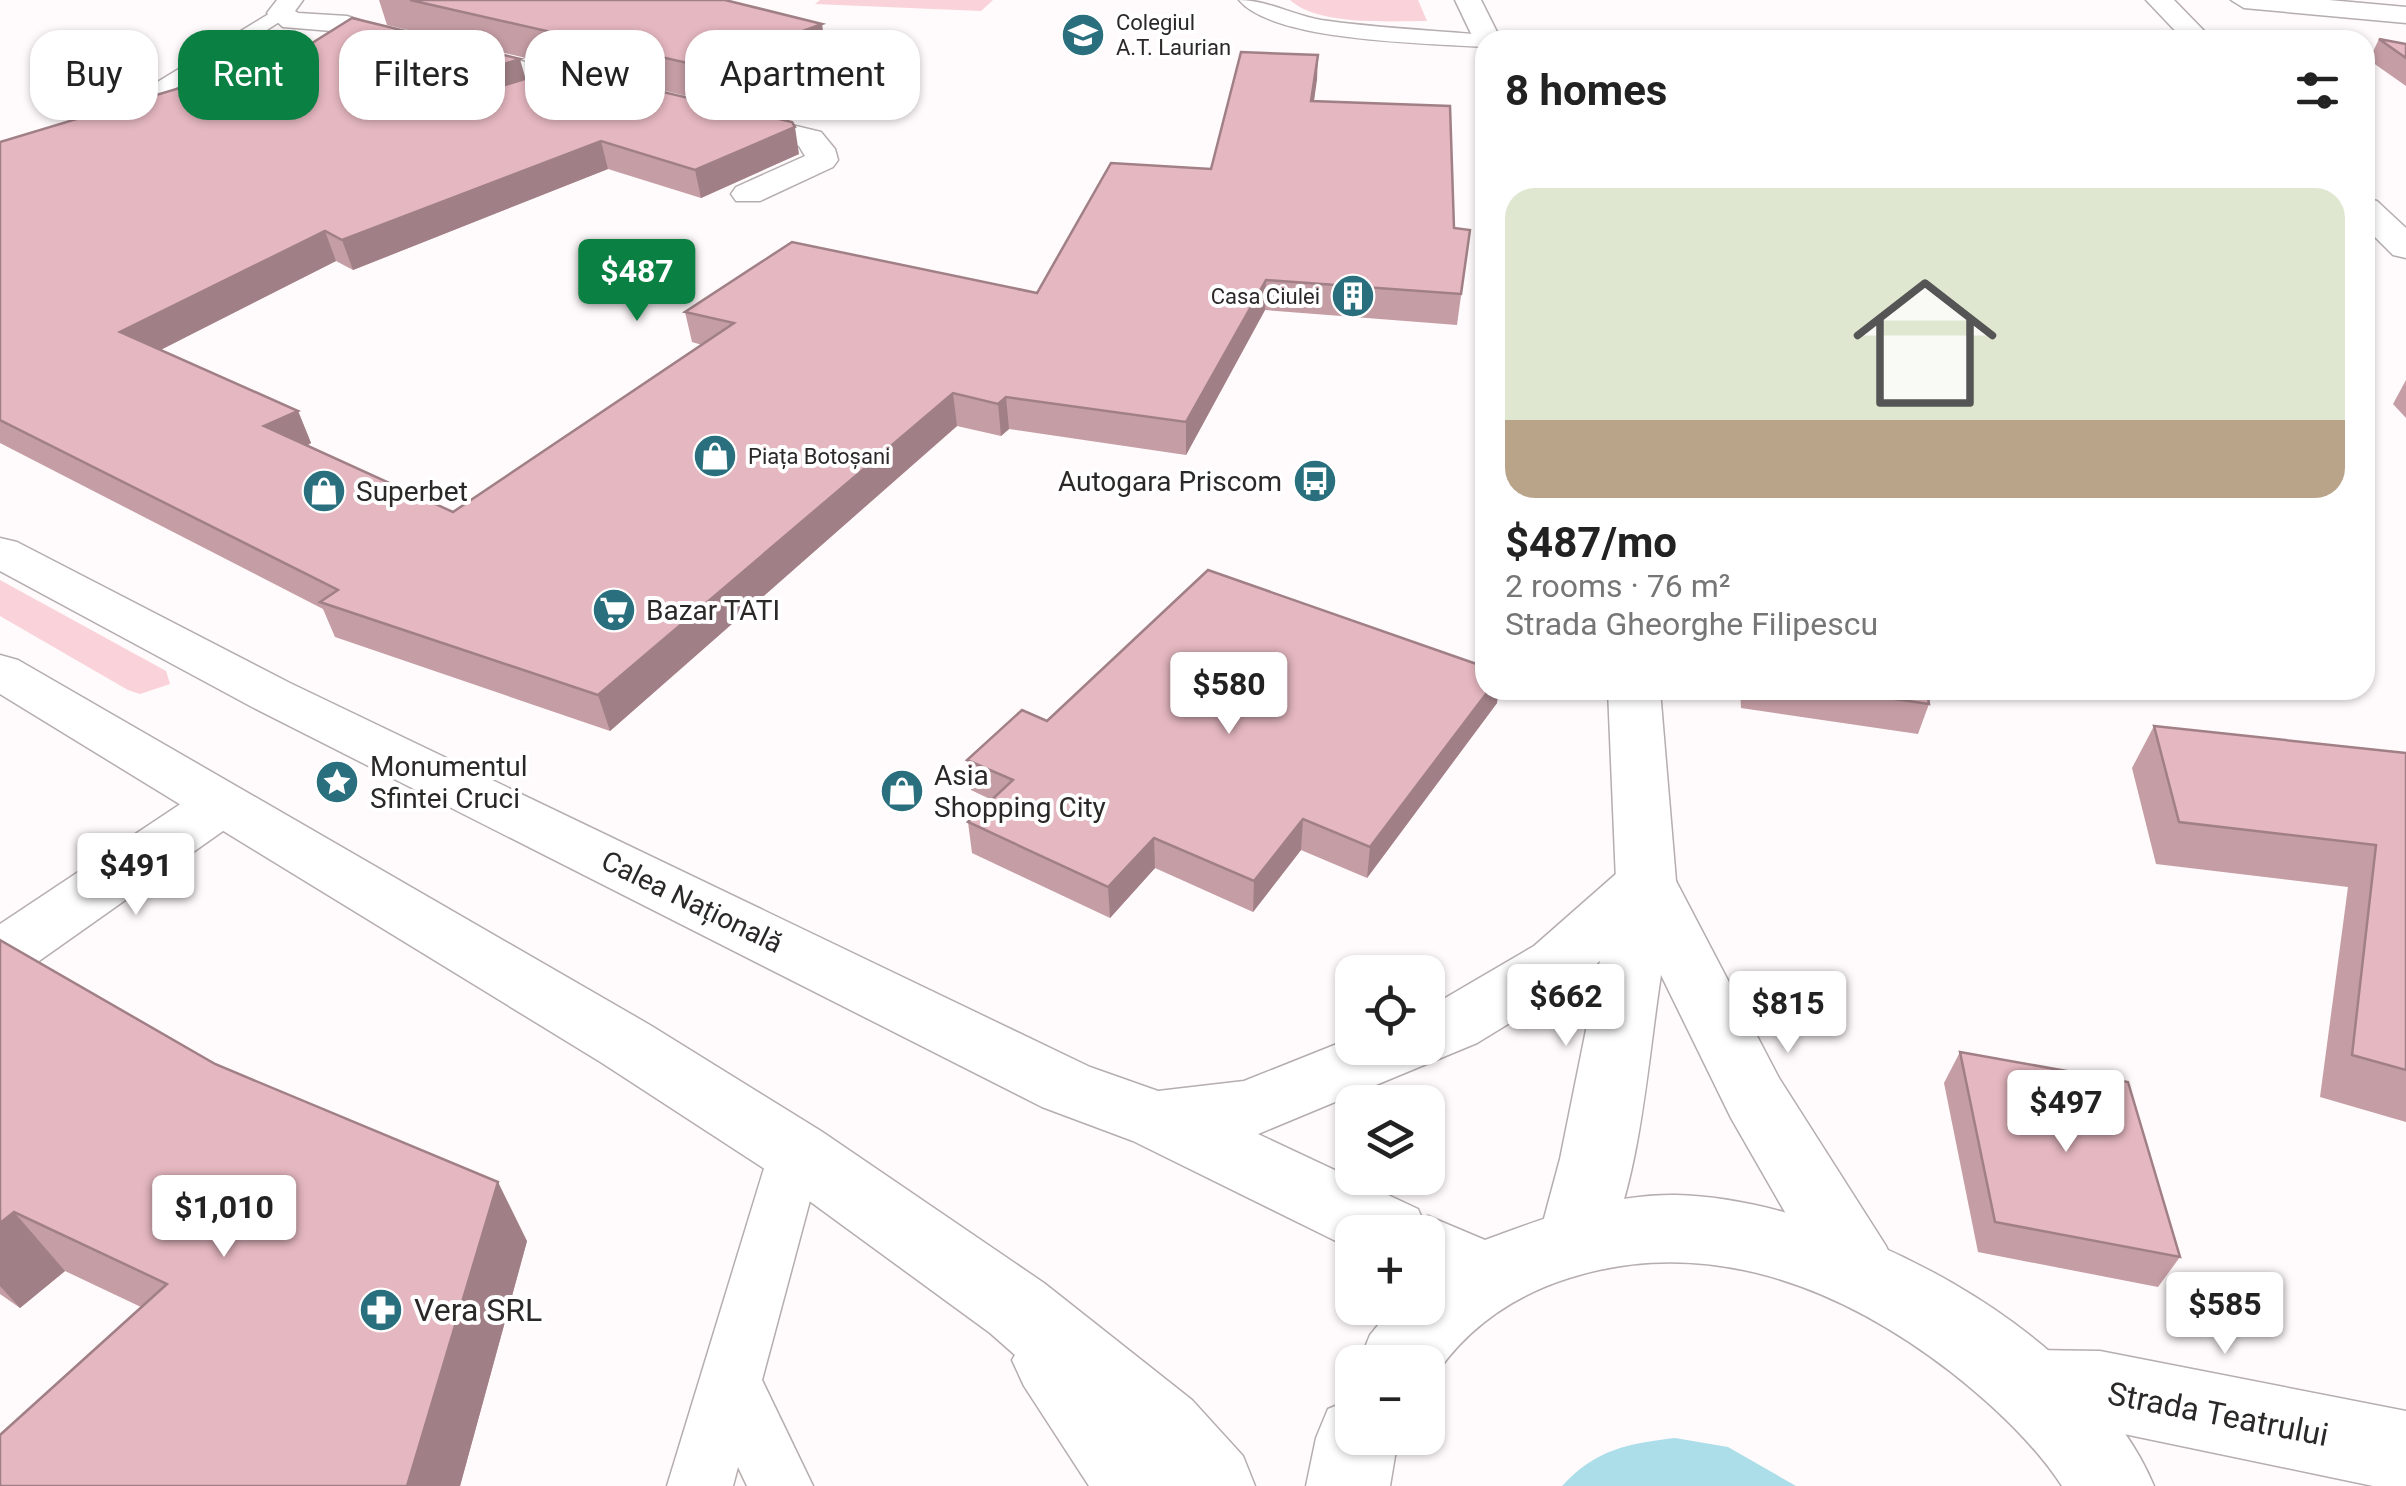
<!DOCTYPE html>
<meta charset="utf-8">
<style>
:root{--surface:#fff;--page:#f6f6f6;--text:#222;--muted:#767676;--line:#e0e0e0;--accent:#0b8043}
body{margin:0;font-family:Roboto,sans-serif;background:var(--page);color:var(--text);height:100vh;display:flex;flex-direction:column;font-size:38px;white-space:nowrap}
*{box-sizing:border-box;margin:0}
p{font-size:32px;color:var(--muted)}
.icon{flex:none;width:55px;height:55px;fill:none;stroke:currentColor;stroke-width:2;stroke-linecap:round;stroke-linejoin:round}
.map{position:relative;flex:1;overflow:hidden}
.side{position:absolute;left:1475px;top:30px;width:900px;height:670px;display:flex;flex-direction:column;background:var(--surface);border-radius:30px;box-shadow:0 2px 8px #0004}
.side>*{flex:none}
.guide{position:absolute;left:30px;top:30px;width:950px;height:90px;display:flex;gap:20px}
.buttons{position:absolute;left:1335px;top:955px;display:grid;gap:20px}
.buttons a{display:grid;place-items:center;width:110px;height:110px;border-radius:20px;background:var(--surface);box-shadow:0 2px 8px #0004;font-size:50px}
.price{position:absolute;translate:-50% -85px;padding:0 22px;border-radius:10px;background:#fff;color:#222;font-size:32px;line-height:65px;filter:drop-shadow(0 2px 5px #0008)}
.price::after{content:'';position:absolute;left:50%;top:60px;width:30px;height:22px;margin-left:-15px;background:inherit;clip-path:polygon(0 0,100% 0,50% 100%)}
.price.current{background:var(--accent);color:#fff}
ul{padding:0;list-style:none}
li{display:grid;align-content:center;gap:20px;height:530px;padding:0 30px}
li+li{border-top:2px solid var(--line)}
li span{display:grid;place-items:center;height:310px;border-radius:30px;color:#555}
li>.icon{margin-inline-start:auto}
span .icon{width:180px;height:180px;fill:#fffc;stroke-width:1}
li b{font-size:42px}
h2{display:flex;justify-content:space-between;align-items:center;height:120px;padding:0 30px;font-size:42px}
.tag{padding:0 35px;border-radius:30px;background:var(--surface);box-shadow:0 2px 8px #0004;font-size:35px;line-height:90px}
.tag.current{background:var(--accent);color:#fff}
.map>svg:first-child{display:block}
</style>
<div class="map">
<svg width="2406" height="1486" viewBox="0 0 2406 1486">
<rect width="100%" height="100%" fill="#fffafb"/>
<g fill="#fad2d9">
<polygon points="820,0 993,0 981,11 815,4"/>
<path d="M1290,0H1418L1427,21C1390,21 1318,26 1290,0Z"/>
<polygon points="0,580 166,671 170,684 140,694 128,690 0,616"/>
</g>
<path fill="#acdeea" d="M1675,1438L1728,1447L1796,1486H1562C1596,1449 1627,1444 1675,1438Z"/>
<g fill="none" stroke-linecap="round" stroke-linejoin="round">
<g stroke="#b5adae" stroke-width="3">
<g id="lane">
<path d="M1239,0C1267,0 1292,15 1321,20C1375,28 1430,30 1485,35L1495,40H1485V47C1429,43 1274,42 1239,0Z"/>
<polygon points="280,7 287,9 287,17 95,140 0,170 0,155 79,130"/>
<polygon points="796,1129 815,1136 823,1152 762,1380 813,1486 747,1486 738,1467 733,1486 667,1486 769,1152 777,1136"/>
</g>
</g>
<g stroke="#b5adae" stroke-width="3">
<g id="street">
<polygon points="277,0 303,0 295,11 298,13 347,16 392,31 624,85 629,91 624,97 614,100 374,43 344,32 283,27 267,13"/>
<polygon points="2146,0 2174,0 2213,40 2184,40"/>
<polygon points="2231,0 2329,0 2406,7 2406,23 2244,8"/>
<polygon points="722,108 821,132 835,149 838,160 833,167 760,201 736,201 731,194 736,187 805,156 799,146 711,123 707,117 711,111"/>
<polygon points="2365,198 2377,201 2406,228 2406,258 2393,255 2365,227"/>
<polygon points="220,785 240,791 249,805 240,819 22,973 0,980 0,924 200,791"/>
<polygon points="2030,1350 2100,1351 2406,1411 2406,1486 2373,1486 2100,1429 2030,1428 2002,1416 1990,1389 2002,1362"/>
</g>
</g>
<g stroke="#b5adae" stroke-width="3">
<g id="secondary">
<polygon points="1455,0 1481,0 1501,40 1485,40 1485,48 1477,46"/>
<path d="M1608,690H1660L1676,881L1779,1078L1886,1246L1897,1270L1886,1294L1859,1304L1832,1294L1731,1118L1661,975C1647,1065 1641,1178 1602,1260L1576,1270L1550,1260L1539,1237L1560,1159L1616,881Z"/>
</g>
</g>
<g stroke="#b5adae" stroke-width="3">
<g id="primary">
<path d="M0,538L17,542L290,683L1090,1067L1158,1091L1244,1081L1352,1038V1048H1428V1008L1534,946L1625,866L1646,859L1667,866L1676,881L1667,896L1580,980L1477,1043L1258,1134L1418,1209L1422,1218L1428,1216L1485,1240C1546,1217 1610,1194 1676,1195C1841,1199 2089,1329 2154,1486H2062C2033,1442 1993,1405 1951,1372C1841,1287 1707,1234 1569,1278C1509,1297 1461,1332 1428,1386V1362H1359L1370,1335L1392,1308H1428V1232H1352V1249L1133,1141L1042,1107L252,707L0,571Z"/>
<polygon points="0,655 18,660 650,1025 821,1131 1044,1283 1192,1400 1243,1456 1255,1486 1089,1486 1024,1386 1012,1360 1015,1355 990,1333 771,1173 602,1063 0,694"/>
<polygon points="1352,1399 1352,1438 1398,1438 1390,1486 1306,1486 1316,1438 1328,1409"/>
</g>
</g>
<use href="#lane" fill="#fff" fill-rule="evenodd"/>
<use href="#street" fill="#fff" fill-rule="evenodd"/>
<use href="#secondary" fill="#fff" fill-rule="evenodd"/>
<use href="#primary" fill="#fff" fill-rule="evenodd"/>
</g>
<g fill="#c59da5">
<polygon points="379,0 725,0 827,58 712,102 387,25"/>
<polygon points="2379,39 2406,44 2406,86 2369,60"/>
<polygon points="1318,55 1314,101 1454,228 1470,230 1457,325 1265,310 1186,455 1009,429 1001,436 957,426 610,731 335,637 323,609 0,443 0,142 526,78 799,154 701,198 608,169 353,270 336,261 160,350 298,411 311,443 307,446 453,512 702,345 692,342 685,312 1037,293 1211,169"/>
<polygon points="2406,380 2406,418 2393,404"/>
<polygon points="1740,690 1927,690 1929,704 1918,734 1741,708"/>
<polygon points="1497,703 1367,878 1301,850 1253,912 1155,868 1110,918 972,853 968,822 992,800 971,790 967,760 1047,721"/>
<polygon points="2154,726 2406,753 2406,1122 2320,1097 2348,887 2156,864 2132,768"/>
<polygon points="0,940 527,1241 460,1486 0,1486 141,1307 65,1271 20,1308 0,1294"/>
<polygon points="1960,1052 2180,1257 2158,1287 1978,1252 1944,1083"/>
</g>
<g fill="#a08086">
<polygon points="822,24 827,58 712,102 705,67"/>
<polygon points="1318,55 1317,80 1310,128 1311,101"/>
<polygon points="520,59 527,84 429,116 414,99 421,90"/>
<polygon points="795,127 799,154 701,198 695,170"/>
<polygon points="601,141 608,169 353,270 342,240"/>
<polygon points="325,231 336,261 135,363 120,332"/>
<polygon points="1266,280 1265,310 1186,455 1186,422"/>
<polygon points="953,393 957,426 610,731 598,695"/>
<polygon points="1006,397 1009,429 1001,436 998,404"/>
<polygon points="298,411 311,443 279,459 264,426"/>
<polygon points="1489,690 1499,690 1497,703 1367,878 1370,847"/>
<polygon points="1303,819 1301,850 1253,912 1254,881"/>
<polygon points="1154,838 1155,868 1110,918 1108,887"/>
<polygon points="498,1182 527,1241 460,1486 407,1486"/>
<polygon points="14,1212 65,1271 20,1308 0,1286 0,1223"/>
</g>
<g fill="#e5b7c0" stroke="#a08086" stroke-width="2.5">
<polygon points="410,0 725,0 822,24 705,67"/>
<polygon points="352,18 520,59 421,90 414,99 428,109 560,68 792,122 795,127 695,170 601,141 342,240 325,231 120,332 298,411 264,426 453,512 734,323 685,312 792,242 1037,293 1111,163 1211,169 1241,52 1318,55 1311,101 1450,106 1454,228 1470,230 1461,294 1266,280 1186,422 1006,397 998,404 953,393 598,695 320,602 338,590 0,420 0,142 296,53"/>
<polygon points="2379,39 2406,44 2406,58"/>
<polygon points="1208,570 1485,667 1485,690 1489,690 1370,847 1303,819 1254,881 1154,838 1108,887 968,822 1013,780 967,760 1022,710 1047,721"/>
<polygon points="1833,690 1927,690 1929,704"/>
<polygon points="2154,726 2406,753 2406,1070 2352,1055 2376,845 2179,822"/>
<polygon points="0,940 215,1064 498,1182 407,1486 0,1486 0,1435 167,1284 14,1212 0,1223"/>
<polygon points="1960,1052 2128,1082 2180,1257 1995,1222"/>
</g>
<defs>
<g id="university-disc" transform="scale(2.25)"><circle r="9.5" fill="#296f7e" stroke="#fff"/><path d="M0-5L7-2L0 1L-7-2ZM-4 1L0 2.5L4 1V4Q0 6-4 4Z" fill="#fff"/></g>
<g id="building-disc" transform="scale(2.25)"><circle r="9.5" fill="#296f7e" stroke="#fff"/><path d="M-4-6H4V6H1V3H-1V6H-4ZM-2.5-4.3h1.7v1.8h-1.7ZM.8-4.3h1.7v1.8H.8ZM-2.5-1h1.7V.8h-1.7ZM.8-1h1.7V.8H.8Z" fill="#fff"/></g>
<g id="shop-disc" transform="scale(2.25)"><circle r="9.5" fill="#296f7e" stroke="#fff"/><path d="M-5-2.5h2.3a2.7 3.5 0 0 1 5.4 0H5L5.5 6h-11ZM-1.5-2.5h3a1.5 2.3 0 0 0-3 0Z" fill="#fff"/></g>
<g id="bus-disc" transform="scale(2.25)"><circle r="9.5" fill="#296f7e" stroke="#fff"/><path d="M-5-6H5V4H4V6H2V4H-2V6H-4V4H-5ZM-3.5-4V0h7V-4ZM-3.5 1.2v1.5H-2V1.2ZM2 1.2v1.5H3.5V1.2Z" fill="#fff"/></g>
<g id="supermarket-disc" transform="scale(2.25)"><circle r="9.5" fill="#296f7e" stroke="#fff"/><path d="M-6-5.5h2.5l.6 2H6L4.5 2H-2.5L-4.4-4H-6ZM-1.5 3.2a1.3 1.3 0 1 0 .1 0ZM3 3.2a1.3 1.3 0 1 0 .1 0Z" fill="#fff"/></g>
<g id="sight-disc" transform="scale(2.25)"><circle r="9.5" fill="#296f7e" stroke="#fff"/><path d="M0-6L1.8-2.2L6-1.7L2.9 1.2L3.7 5.4L0 3.3L-3.7 5.4L-2.9 1.2L-6-1.7L-1.8-2.2Z" fill="#fff"/></g>
<g id="pharmacy-disc" transform="scale(2.25)"><circle r="9.5" fill="#296f7e" stroke="#fff"/><path d="M-2-6h4v4h4v4h-4v4h-4v-4h-4v-4h4Z" fill="#fff"/></g>
</defs>
<g fill-rule="evenodd">
<use href="#university-disc" x="1083" y="35"/>
<use href="#building-disc" x="1353" y="296"/>
<use href="#shop-disc" x="715" y="456"/>
<use href="#bus-disc" x="1315" y="481"/>
<use href="#shop-disc" x="324" y="491"/>
<use href="#supermarket-disc" x="614" y="610"/>
<use href="#sight-disc" x="337" y="782"/>
<use href="#shop-disc" x="902" y="791"/>
<use href="#pharmacy-disc" x="381" y="1310"/>
</g>
<g text-anchor="middle" dominant-baseline="central" stroke-width="8" stroke-linejoin="round" paint-order="stroke">
<g font-size="22" fill="#2b2828" stroke="#fff" text-anchor="start">
<text x="1116" y="22">Colegiul<tspan x="1116" dy="25">A.T. Laurian</tspan></text>
<text x="1320" y="296" text-anchor="end">Casa Ciulei</text>
<text x="748" y="456">Piața Botoșani</text>
</g>
<g font-size="28" fill="#2b2828" stroke="#fff" text-anchor="start">
<text x="1282" y="481" text-anchor="end">Autogara Priscom</text>
<text x="356" y="491">Superbet</text>
<text x="646" y="610">Bazar TATI</text>
<text x="370" y="766">Monumentul<tspan x="370" dy="32">Sfintei Cruci</tspan></text>
<text x="934" y="775">Asia<tspan x="934" dy="32">Shopping City</tspan></text>
</g>
<g font-size="28" fill="#2b2828" stroke="#fff">
<text transform="translate(692 902) rotate(26)">Calea Națională</text>
</g>
<g font-size="32" fill="#2b2828" stroke="#fff" text-anchor="start">
<text x="414" y="1310">Vera SRL</text>
</g>
<g font-size="32" fill="#2b2828" stroke="#fff">
<text transform="translate(2218 1414) rotate(11)">Strada Teatrului</text>
</g>
</g>
</svg>
<div class="buttons">
<a><svg class="icon" aria-label="locate" viewBox="0 0 24 24"><circle cx="12" cy="12" r="6"/><path d="M12 2v4M12 18v4M2 12h4M18 12h4"/></svg></a>
<a><svg class="icon" aria-label="layers" viewBox="0 0 24 24"><path d="M12 4l9 5-9 5-9-5zM3 14l9 5 9-5"/></svg></a>
<a>+</a>
<a>−</a>
</div>
<b class="price current" style="left:637px;top:324px">$487</b>
<b class="price" style="left:1229px;top:737px">$580</b>
<b class="price" style="left:136px;top:918px">$491</b>
<b class="price" style="left:1566px;top:1049px">$662</b>
<b class="price" style="left:1788px;top:1056px">$815</b>
<b class="price" style="left:2066px;top:1155px">$497</b>
<b class="price" style="left:224px;top:1260px">$1,010</b>
<b class="price" style="left:2225px;top:1357px">$585</b>
<div class="guide">
<a class="tag">Buy</a>
<a class="tag current">Rent</a>
<a class="tag">Filters</a>
<a class="tag">New</a>
<a class="tag">Apartment</a>
</div>
<section class="side">
<h2>8 homes<svg class="icon" aria-label="filters" viewBox="0 0 24 24"><path d="M4 7h16M4 17h16"/><circle cx="9" cy="7" r="2"/><circle cx="15" cy="17" r="2"/></svg></h2>
<ul>
<li><span style="background:linear-gradient(#dfe7d0 75%,#b9a48a 0)"><svg class="icon" aria-label="home" viewBox="0 0 24 24"><path d="M3 11l9-7 9 7M6 9v11h12V9"/></svg></span><div><b>$487/mo</b><p>2 rooms · 76 m²</p><p>Strada Gheorghe Filipescu</p></div></li>
</ul>
</section>
</div>
